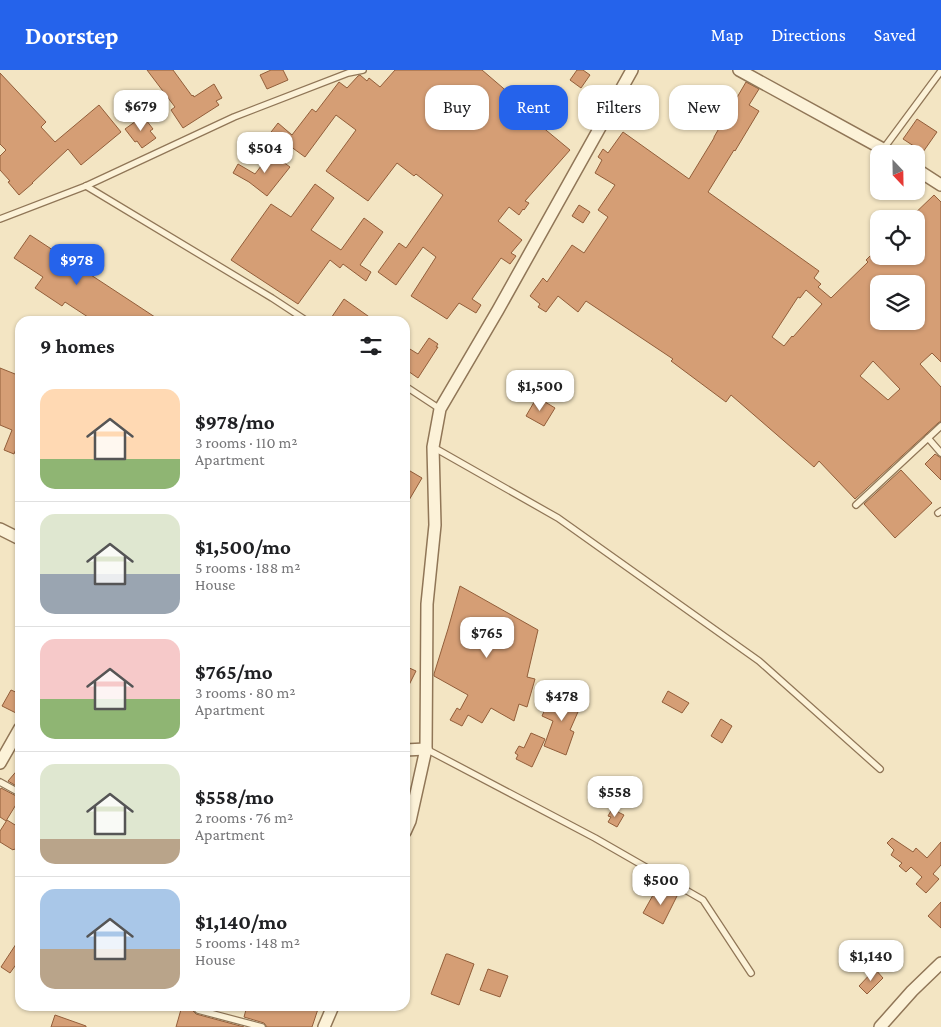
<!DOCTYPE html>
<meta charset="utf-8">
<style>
:root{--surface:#fff;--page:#f6f6f6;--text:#202124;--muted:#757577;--line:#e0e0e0;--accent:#2563eb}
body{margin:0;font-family:"Crimson Pro",serif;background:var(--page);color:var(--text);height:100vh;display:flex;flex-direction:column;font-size:19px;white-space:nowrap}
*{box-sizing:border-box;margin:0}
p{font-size:16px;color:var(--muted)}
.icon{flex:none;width:28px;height:28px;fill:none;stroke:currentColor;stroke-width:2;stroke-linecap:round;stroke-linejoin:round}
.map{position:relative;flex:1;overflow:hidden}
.side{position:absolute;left:15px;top:246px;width:395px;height:695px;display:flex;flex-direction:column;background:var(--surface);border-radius:15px;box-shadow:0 1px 4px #0004}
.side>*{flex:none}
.top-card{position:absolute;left:425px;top:15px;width:440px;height:45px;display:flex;gap:10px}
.needle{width:32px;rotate:158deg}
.tools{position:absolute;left:870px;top:75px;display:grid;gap:10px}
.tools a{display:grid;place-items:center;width:55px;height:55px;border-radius:10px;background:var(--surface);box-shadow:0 1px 4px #0004;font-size:25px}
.price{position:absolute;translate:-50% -42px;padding:0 11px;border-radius:10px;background:#fff;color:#222;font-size:16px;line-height:32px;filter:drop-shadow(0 1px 2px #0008)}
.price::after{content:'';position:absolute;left:50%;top:30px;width:15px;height:11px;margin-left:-8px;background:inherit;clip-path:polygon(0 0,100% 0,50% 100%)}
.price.on{background:var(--accent);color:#fff}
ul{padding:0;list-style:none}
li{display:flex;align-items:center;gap:15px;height:125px;padding:0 25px}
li+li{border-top:1px solid var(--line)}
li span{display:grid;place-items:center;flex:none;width:140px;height:100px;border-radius:15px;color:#555}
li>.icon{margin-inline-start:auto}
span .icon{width:60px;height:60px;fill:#fffc;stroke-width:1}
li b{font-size:21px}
h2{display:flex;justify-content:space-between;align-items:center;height:60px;padding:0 25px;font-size:21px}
.tag{padding:0 18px;border-radius:15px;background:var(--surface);box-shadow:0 1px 4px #0004;font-size:18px;line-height:45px}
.tag.on{background:var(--accent);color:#fff}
header{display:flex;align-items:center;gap:30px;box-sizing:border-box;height:70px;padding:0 25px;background:var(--accent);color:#fff}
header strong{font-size:24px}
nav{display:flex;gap:28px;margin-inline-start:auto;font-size:18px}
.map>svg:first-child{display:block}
</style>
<header>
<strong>Doorstep</strong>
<nav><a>Map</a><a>Directions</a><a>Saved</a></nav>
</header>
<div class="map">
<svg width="941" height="957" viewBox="0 0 941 957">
<rect width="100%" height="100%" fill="#f3e5c3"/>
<g fill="#d59e75" stroke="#925e3a" fill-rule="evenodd">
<polygon points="147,0 173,0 192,26 193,25 194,27 214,14 222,28 216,31 219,35 183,58 171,40 175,37"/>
<polygon points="271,0 283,0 288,10 267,19 260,5"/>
<polygon points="395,0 482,0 538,48 535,51 570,80 525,131 529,133 524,140 523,139 519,145 509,137 498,151 522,170 511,183 516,186 510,194 501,188 472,229 481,235 476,243 459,233 447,249 411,226 436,187 423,177 396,215 378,202 399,173 406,178 443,125 416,104 414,106 397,93 368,131 326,101 356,60 336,45 305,87 279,68 275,72 268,66 278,53 292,65 312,39 316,42 339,12 347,18 358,6 360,5 367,11 369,8 380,17"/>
<polygon points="577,0 583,0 590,5 581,18 570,10"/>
<polygon points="0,3 46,52 41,57 55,72 99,35 121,62 81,95 68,79 32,113 33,113 19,125 8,112 10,111 0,100 0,86 6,80 0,74"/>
<path d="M746,12L759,19L749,35L759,41L735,81L734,80L708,122L819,201L814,208L821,214L818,217L831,228L868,192L866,190L879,177V186H916V149H909L934,125L941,132V292L932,283L920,294L941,317V351L938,353L855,429L819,391L814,397L731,325L726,332L671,291L673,289L586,231L578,242L558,226L546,242L538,237L540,234L530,226L543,208L547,212L572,175L584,183L608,147L598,140L615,115L595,103L602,90L598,87L603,79L608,83L623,62L689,109L714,68V67ZM879,214H916V251H879ZM806,220L822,234L793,267L792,266L784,276L772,267L798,227L800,228ZM873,291L900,319L888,330L860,306Z"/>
<polygon points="143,46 153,59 150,61 156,68 142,78 137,71 135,72 125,59"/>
<polygon points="917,49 937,62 923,82 903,69"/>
<polygon points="271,83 290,97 267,126 249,112 233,103 238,94 255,104"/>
<polygon points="315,114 334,128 311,160 341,180 364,148 383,162 360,195 371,202 366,211 343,194 340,198 330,190 298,234 231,190 271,134 291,147"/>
<polygon points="579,135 590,142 583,153 572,146"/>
<polygon points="30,165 161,251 94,251 65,232 62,236 35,218 43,207 14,188"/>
<polygon points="344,229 375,251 329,251"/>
<polygon points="429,268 438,274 436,277 438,277 418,308 405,299 405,276 418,284"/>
<polygon points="0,298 20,306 20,368 14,384 4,380 12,360 0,355"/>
<polygon points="537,327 555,338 544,356 526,346"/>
<polygon points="935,384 941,388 941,410 925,394"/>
<polygon points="405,398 422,408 405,437"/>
<polygon points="901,400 932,433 895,468 864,434"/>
<polygon points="460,516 538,560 527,607 535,609 527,637 519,634 514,651 491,638 482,653 468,645 462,656 450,650 457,638 460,640 468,625 434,606 434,604 448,559"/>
<polygon points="405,596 416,601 405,623"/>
<polygon points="11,620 20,624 20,645 2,636"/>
<polygon points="668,621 689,633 682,643 662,632"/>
<polygon points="573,624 586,629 584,636 581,635 570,660 574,662 566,685 544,676 553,651 542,646 551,626 570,634"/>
<polygon points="721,649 732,656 722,673 711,666"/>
<polygon points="531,663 545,669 532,697 516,689 518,685 515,683 519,676 524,678"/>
<polygon points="20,697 20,714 18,717 8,711"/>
<polygon points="1,718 20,728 6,751 0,747 0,720"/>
<polygon points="612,739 624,745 617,757 608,752 611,747 608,746"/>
<polygon points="7,750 20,758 20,772 16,780 14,779 13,780 0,772 0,761"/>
<polygon points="892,768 913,782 916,778 927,788 941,772 941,795 933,804 939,809 926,823 916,814 922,807 911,797 906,802 899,796 902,793 891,785 894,780 887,773"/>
<polygon points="669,816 679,822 663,854 643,843 653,825 662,829"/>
<polygon points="941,832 941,858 928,846"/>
<polygon points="20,868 20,889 10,903 1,897"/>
<polygon points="446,884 448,884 474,894 459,935 431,924"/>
<polygon points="488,899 508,906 500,927 480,920"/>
<polygon points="875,899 883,908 867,924 859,916"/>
<polygon points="182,936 195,936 193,941 196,944 244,957 176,957"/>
<polygon points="247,936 319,936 312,957 267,957 264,953 244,947"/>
<polygon points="55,945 86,956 86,957 51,957"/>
</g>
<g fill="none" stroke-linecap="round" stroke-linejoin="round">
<g stroke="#907657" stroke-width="8">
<g id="service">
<polyline points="884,78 941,1"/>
<polyline points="86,116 272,228 307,251"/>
<polyline points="0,149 86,116 234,47 348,3 363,0"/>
<polyline points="405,316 440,339"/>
<polyline points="928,368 941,383"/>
<polyline points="433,377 558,448 759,591 880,699"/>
<polyline points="856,435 941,356"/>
<polyline points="938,443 941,441"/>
<polyline points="426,679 595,768 703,830 751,903"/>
<polyline points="0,712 20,723"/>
<polyline points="198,940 262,957"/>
</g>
</g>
<g stroke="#907657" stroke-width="14">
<g id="minor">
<polyline points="739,0 892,84"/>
<polyline points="916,99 941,115"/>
<polyline points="0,459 20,469"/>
<polyline points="405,680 426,679"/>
<polyline points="0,693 20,658"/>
<polyline points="405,762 410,751 426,679 427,534 435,455 433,377 440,339 498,240 632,0"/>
<polyline points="324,957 333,936"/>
<polyline points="880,957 912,921 941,893"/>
</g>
</g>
<use href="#service" stroke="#fcf2d8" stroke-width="5.5"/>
<use href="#minor" stroke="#fcf2d8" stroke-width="11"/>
</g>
</svg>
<div class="tools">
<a><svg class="needle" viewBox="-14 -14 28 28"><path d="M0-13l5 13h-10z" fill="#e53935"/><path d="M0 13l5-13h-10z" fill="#757577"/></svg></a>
<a><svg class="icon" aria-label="locate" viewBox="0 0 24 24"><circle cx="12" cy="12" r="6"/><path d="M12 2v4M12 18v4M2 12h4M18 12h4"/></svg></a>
<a><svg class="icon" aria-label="layers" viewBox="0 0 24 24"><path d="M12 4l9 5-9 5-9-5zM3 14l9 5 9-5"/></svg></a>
</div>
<b class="price" style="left:141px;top:62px">$679</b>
<b class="price" style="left:265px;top:104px">$504</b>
<b class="price on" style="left:77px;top:216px">$978</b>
<b class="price" style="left:540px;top:342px">$1,500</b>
<b class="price" style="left:487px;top:589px">$765</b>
<b class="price" style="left:562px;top:652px">$478</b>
<b class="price" style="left:615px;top:748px">$558</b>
<b class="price" style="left:661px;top:836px">$500</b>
<b class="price" style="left:871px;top:912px">$1,140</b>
<div class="top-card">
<a class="tag">Buy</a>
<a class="tag on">Rent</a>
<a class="tag">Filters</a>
<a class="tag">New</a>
</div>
<section class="side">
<h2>9 homes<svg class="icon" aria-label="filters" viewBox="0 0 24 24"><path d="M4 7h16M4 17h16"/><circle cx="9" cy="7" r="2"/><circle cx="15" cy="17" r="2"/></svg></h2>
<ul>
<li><span style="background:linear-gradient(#ffd9b3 70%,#8fb573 0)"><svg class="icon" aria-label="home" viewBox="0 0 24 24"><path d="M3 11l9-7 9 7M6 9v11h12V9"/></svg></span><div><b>$978/mo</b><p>3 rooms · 110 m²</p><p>Apartment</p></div></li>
<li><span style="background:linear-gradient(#dfe7d0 60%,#9aa5b1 0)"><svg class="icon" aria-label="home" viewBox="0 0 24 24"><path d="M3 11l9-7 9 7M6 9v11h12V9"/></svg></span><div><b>$1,500/mo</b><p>5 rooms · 188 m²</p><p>House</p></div></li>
<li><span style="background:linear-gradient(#f6c9c9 60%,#8fb573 0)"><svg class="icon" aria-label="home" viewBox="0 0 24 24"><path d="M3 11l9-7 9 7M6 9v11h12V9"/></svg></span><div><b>$765/mo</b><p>3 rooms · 80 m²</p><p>Apartment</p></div></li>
<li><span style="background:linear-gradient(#dfe7d0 75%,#b9a48a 0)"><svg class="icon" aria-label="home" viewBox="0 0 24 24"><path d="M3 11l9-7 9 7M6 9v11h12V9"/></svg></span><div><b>$558/mo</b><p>2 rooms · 76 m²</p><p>Apartment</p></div></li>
<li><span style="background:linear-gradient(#a9c7e8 60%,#b9a48a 0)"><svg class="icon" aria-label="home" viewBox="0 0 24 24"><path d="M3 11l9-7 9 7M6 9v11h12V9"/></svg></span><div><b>$1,140/mo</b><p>5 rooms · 148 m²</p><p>House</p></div></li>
</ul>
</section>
</div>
